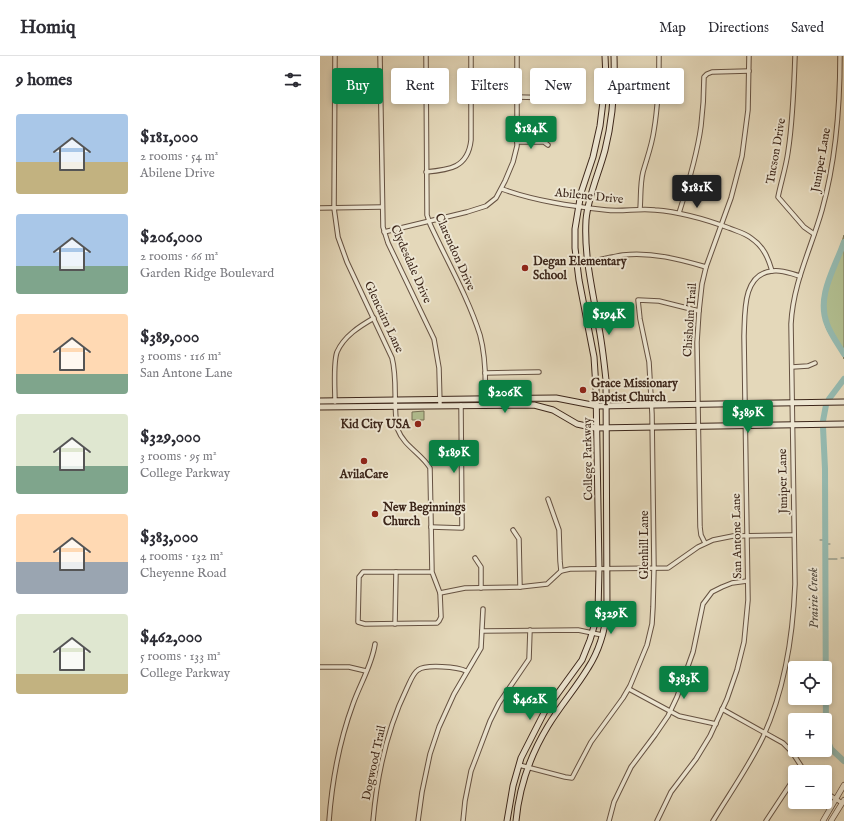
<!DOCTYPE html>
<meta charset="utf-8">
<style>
:root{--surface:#fff;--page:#f2f2f3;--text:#2b2b33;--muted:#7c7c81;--line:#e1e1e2;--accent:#0b8043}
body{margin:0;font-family:"IM FELL English",serif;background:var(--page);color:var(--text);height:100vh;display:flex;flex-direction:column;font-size:15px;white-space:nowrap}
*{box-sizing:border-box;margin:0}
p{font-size:13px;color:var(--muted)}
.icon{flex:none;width:22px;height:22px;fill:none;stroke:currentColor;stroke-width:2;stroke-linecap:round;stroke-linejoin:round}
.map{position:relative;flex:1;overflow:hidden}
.drawer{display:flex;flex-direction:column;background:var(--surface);width:320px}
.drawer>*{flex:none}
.top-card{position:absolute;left:12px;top:12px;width:380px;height:36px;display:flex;gap:8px}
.buttons{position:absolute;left:468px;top:605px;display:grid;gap:8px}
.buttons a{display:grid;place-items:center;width:44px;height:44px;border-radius:4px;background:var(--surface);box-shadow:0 2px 6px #0003;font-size:20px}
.price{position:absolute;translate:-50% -34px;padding:0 9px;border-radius:4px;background:var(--accent);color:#fff;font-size:13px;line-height:26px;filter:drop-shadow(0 1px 2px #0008)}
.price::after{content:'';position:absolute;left:50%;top:24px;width:12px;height:9px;margin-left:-6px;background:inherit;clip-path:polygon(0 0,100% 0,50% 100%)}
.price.active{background:#222;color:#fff}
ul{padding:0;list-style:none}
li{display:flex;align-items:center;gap:12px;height:100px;padding:0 16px}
li span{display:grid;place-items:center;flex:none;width:112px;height:80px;border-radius:4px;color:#555}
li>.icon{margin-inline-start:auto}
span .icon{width:48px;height:48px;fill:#fffc;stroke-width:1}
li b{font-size:17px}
h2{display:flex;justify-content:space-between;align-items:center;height:48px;padding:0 16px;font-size:17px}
.chip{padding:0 14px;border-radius:4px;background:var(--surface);box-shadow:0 2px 6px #0003;font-size:14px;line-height:36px}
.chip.active{background:var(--accent);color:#fff}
header{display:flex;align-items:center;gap:24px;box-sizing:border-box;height:56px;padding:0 20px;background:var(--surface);border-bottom:1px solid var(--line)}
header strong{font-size:19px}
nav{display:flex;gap:22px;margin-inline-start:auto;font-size:14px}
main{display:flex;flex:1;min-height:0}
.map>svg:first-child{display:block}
</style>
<header>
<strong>Homiq</strong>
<nav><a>Map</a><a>Directions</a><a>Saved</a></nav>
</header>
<main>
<section class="drawer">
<h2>9 homes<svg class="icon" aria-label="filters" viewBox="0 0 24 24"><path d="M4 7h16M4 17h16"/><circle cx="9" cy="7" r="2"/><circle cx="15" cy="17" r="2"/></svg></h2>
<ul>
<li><span style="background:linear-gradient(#a9c7e8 60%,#c2b280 0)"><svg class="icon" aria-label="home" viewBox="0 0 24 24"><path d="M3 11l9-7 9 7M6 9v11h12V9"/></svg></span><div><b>$181,000</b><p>2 rooms · 54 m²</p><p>Abilene Drive</p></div></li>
<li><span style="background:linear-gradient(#a9c7e8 65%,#7fa58c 0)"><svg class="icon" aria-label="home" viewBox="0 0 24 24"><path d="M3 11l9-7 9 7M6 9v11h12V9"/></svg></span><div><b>$206,000</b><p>2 rooms · 66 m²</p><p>Garden Ridge Boulevard</p></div></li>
<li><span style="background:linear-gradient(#ffd9b3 75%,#7fa58c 0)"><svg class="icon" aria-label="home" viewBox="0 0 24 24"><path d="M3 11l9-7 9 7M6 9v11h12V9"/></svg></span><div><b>$389,000</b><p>3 rooms · 116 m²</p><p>San Antone Lane</p></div></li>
<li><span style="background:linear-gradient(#dfe7d0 65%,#7fa58c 0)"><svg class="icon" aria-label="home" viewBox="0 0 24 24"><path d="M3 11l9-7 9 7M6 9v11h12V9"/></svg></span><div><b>$329,000</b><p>3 rooms · 95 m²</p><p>College Parkway</p></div></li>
<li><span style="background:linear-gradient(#ffd9b3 60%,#9aa5b1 0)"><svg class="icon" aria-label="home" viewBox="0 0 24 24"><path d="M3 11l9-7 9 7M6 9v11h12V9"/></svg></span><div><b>$383,000</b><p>4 rooms · 132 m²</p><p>Cheyenne Road</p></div></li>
<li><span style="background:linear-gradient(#dfe7d0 75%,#c2b280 0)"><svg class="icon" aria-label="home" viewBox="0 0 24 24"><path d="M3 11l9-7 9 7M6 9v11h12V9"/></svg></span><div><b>$462,000</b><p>5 rooms · 133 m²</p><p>College Parkway</p></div></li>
</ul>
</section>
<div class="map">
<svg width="524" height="765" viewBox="0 0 524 765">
<rect width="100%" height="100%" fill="#e4d8ba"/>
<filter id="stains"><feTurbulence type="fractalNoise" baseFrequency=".005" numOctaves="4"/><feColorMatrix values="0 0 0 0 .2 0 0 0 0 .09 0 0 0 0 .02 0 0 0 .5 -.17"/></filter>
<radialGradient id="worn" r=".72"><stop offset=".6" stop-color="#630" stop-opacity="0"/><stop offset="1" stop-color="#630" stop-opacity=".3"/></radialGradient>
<g fill="#b2bf91" stroke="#777256">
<path d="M524,179V303C521,290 510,282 506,271C494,235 515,212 524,179Z"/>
<polygon points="104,355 104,364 92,364 92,356"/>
</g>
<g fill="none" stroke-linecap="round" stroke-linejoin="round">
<g stroke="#717f74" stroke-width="1">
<polyline points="500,484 505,484"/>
<polyline points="505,488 510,488"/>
<polyline points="521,502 524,502"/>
<polyline points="505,503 517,503"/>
<polyline points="505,668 506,668"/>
</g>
<g stroke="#95bab0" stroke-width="6">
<path d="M524,186C515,212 496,240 507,268C511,279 518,288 524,298"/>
<polyline points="509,343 524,323"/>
<polyline points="503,365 506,349"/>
<polyline points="503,371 505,413 506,680 511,693 524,705"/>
</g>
<g stroke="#665242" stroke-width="5.5">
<g id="minor">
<path d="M15,0L14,152L18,181L27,206L72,302C77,321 74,342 76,362C76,366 76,371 78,374C84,390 102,398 110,412L112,516L120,537L121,561L119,565L117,567L45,568L38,566L39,521L43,516H112"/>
<polyline points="60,0 63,171 68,187 114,283 119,312 120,349"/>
<path d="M106,0L107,159L110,168C127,205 148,241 160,279C166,301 166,327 165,349"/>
<path d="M475,0C474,32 473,64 468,96C466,111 461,126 458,141L484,171L494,178"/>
<polyline points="197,41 237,42"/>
<polyline points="197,86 224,86 228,89"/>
<path d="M106,116C129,114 148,112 151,84V0"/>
<path d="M182,133C215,145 251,150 286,154C302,156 319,152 335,154C361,156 385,163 409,172C416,175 425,177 431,182C443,190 448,201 452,215"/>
<polyline points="0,152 62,151"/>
<path d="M320,153C321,141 320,128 323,116C327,102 332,89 334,74C338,50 339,25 339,0"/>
<path d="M359,157C368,129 377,100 381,70C383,54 384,37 384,21L387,18L392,16L429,15"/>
<polyline points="64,176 147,156 166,150 176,142 185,125 193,106 197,90 197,0"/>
<path d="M267,206C279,204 291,201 303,199C332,196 359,203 386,211"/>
<polyline points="472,311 488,310 495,307"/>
<polyline points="165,317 219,316"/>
<path d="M15,346C15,334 13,307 17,296C24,280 40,270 54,262"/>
<polyline points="228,443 239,474 240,505 241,515"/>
<polyline points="111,471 142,472 141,349"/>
<polyline points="193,474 199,483 200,531"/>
<polyline points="385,487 381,479 380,471 377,286 379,255 382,228 386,211 411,142 422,100 428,54 429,0"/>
<polyline points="155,502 161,511 161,532"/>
<polyline points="120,537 145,532 200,531 227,528 241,515 250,513 348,512 378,491 393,484 413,480 474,479"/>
<polyline points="75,568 76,516"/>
<polyline points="162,575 258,574 282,579"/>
<polyline points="0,611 29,611 46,615"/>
<polyline points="309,633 359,660 396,668"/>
<polyline points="402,653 463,687 472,696 485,716"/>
<polyline points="199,709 245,721 252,722 271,686 303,642 310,630 327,589 332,568 333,551 334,512 332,358 329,306 320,263 318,244 339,245 379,255"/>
<polyline points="505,736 522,747"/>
<path d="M9,765C12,725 19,686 33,648C40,628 52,609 55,588"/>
<path d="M53,765C57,719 67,673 87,632C90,626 93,617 98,614C106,608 138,611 146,615"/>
<polyline points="98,765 102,736 110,698 119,671 134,638 161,592 163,553"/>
<polyline points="143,765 145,745 151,715 156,702 170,665 179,647 209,603 210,574"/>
<polyline points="289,765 294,746 311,711 335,679 348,660 357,641 373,596 383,548 392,536 402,531 412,527 427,525"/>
<path d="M337,765L351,736L376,703L390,680L407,643L417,614L424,586L428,544L424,280C425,258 422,218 452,215C462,213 471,218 480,220"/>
<path d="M393,765C410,737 429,710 443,681C465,633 473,581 475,528L471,268C473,227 491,193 502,154C516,104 520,52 520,0"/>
<polyline points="446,765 475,721"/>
</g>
</g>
<g stroke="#665242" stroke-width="6">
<g id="tertiary">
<polyline points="503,765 524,729"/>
<polyline points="511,765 524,744"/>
</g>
</g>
<g stroke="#3c261a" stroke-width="7">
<g id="secondary">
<polyline points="0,345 236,342 277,350 524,346"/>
<polyline points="0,351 214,349 233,354 257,368 275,372 524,368"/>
<polyline points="187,765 193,730 201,702 225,655 262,604 270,584 278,557 279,512 276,332 274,301 259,224 255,192 255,173 261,137 273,101 280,70 286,21 285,0"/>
<path d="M196,765C199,732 211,698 228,670C240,650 256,632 268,612C279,595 285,574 287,554L286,324C284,305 282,286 278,267C272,231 264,200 266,164C268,140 279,117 285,94C293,62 295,32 294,0"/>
</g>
</g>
<use href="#minor" stroke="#ede6d2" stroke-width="3.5"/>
<use href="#tertiary" stroke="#ede6d2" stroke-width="4.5"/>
<use href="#secondary" stroke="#ede6d2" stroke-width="5"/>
</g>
<g fill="#8f2418" stroke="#ede6d2" stroke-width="1.5">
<circle cx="205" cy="212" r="4"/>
<circle cx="263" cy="334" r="4"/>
<circle cx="98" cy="368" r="4"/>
<circle cx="44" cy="405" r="4"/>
<circle cx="55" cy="458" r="4"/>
</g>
<g text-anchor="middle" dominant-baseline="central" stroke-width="4" stroke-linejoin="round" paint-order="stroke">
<g font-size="12" fill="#3c261a" stroke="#ede6d2">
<text transform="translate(456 95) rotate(-80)">Tucson Drive</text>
<text transform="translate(501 104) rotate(-80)">Juniper Lane</text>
<text transform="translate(269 140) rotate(6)">Abilene Drive</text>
<text transform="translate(135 196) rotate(66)">Clarendon Drive</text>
<text transform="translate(91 208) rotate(66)">Clydesdale Drive</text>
<text transform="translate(64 261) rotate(65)">Glencairn Lane</text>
<text transform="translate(370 264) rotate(-86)">Chisholm Trail</text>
<text transform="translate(268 403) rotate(-91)">College Parkway</text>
<text transform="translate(463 425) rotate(-91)">Juniper Lane</text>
<text transform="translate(417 480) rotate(-91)">San Antone Lane</text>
<text transform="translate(324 489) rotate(-90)">Glenhill Lane</text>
<text transform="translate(54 707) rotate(-78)">Dogwood Trail</text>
</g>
<g font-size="12" font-weight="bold" fill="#3c261a" stroke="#ede6d2" text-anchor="start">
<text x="213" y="205">Degan Elementary<tspan x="213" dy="14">School</tspan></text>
<text x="271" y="327">Grace Missionary<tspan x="271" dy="14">Baptist Church</tspan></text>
<text x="90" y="368" text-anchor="end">Kid City USA</text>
<text x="44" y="418" text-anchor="middle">AvilaCare</text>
<text x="63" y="451">New Beginnings<tspan x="63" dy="14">Church</tspan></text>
</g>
<g font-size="13" font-style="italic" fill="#524b40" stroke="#ede6d2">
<text transform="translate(494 542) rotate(-91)">Prairie Creek</text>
</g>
</g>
<rect width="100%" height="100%" filter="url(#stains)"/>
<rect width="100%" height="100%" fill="url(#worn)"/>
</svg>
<div class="buttons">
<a><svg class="icon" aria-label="locate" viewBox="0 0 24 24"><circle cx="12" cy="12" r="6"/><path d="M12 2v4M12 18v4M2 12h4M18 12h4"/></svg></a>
<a>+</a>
<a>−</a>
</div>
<b class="price" style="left:211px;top:94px">$184K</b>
<b class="price active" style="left:377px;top:153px">$181K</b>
<b class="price" style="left:289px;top:280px">$194K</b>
<b class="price" style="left:185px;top:358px">$206K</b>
<b class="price" style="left:428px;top:378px">$389K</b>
<b class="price" style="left:134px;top:418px">$189K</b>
<b class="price" style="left:291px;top:579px">$329K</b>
<b class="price" style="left:364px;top:644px">$383K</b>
<b class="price" style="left:210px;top:665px">$462K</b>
<div class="top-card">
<a class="chip active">Buy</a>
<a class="chip">Rent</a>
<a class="chip">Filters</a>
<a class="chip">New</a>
<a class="chip">Apartment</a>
</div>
</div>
</main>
